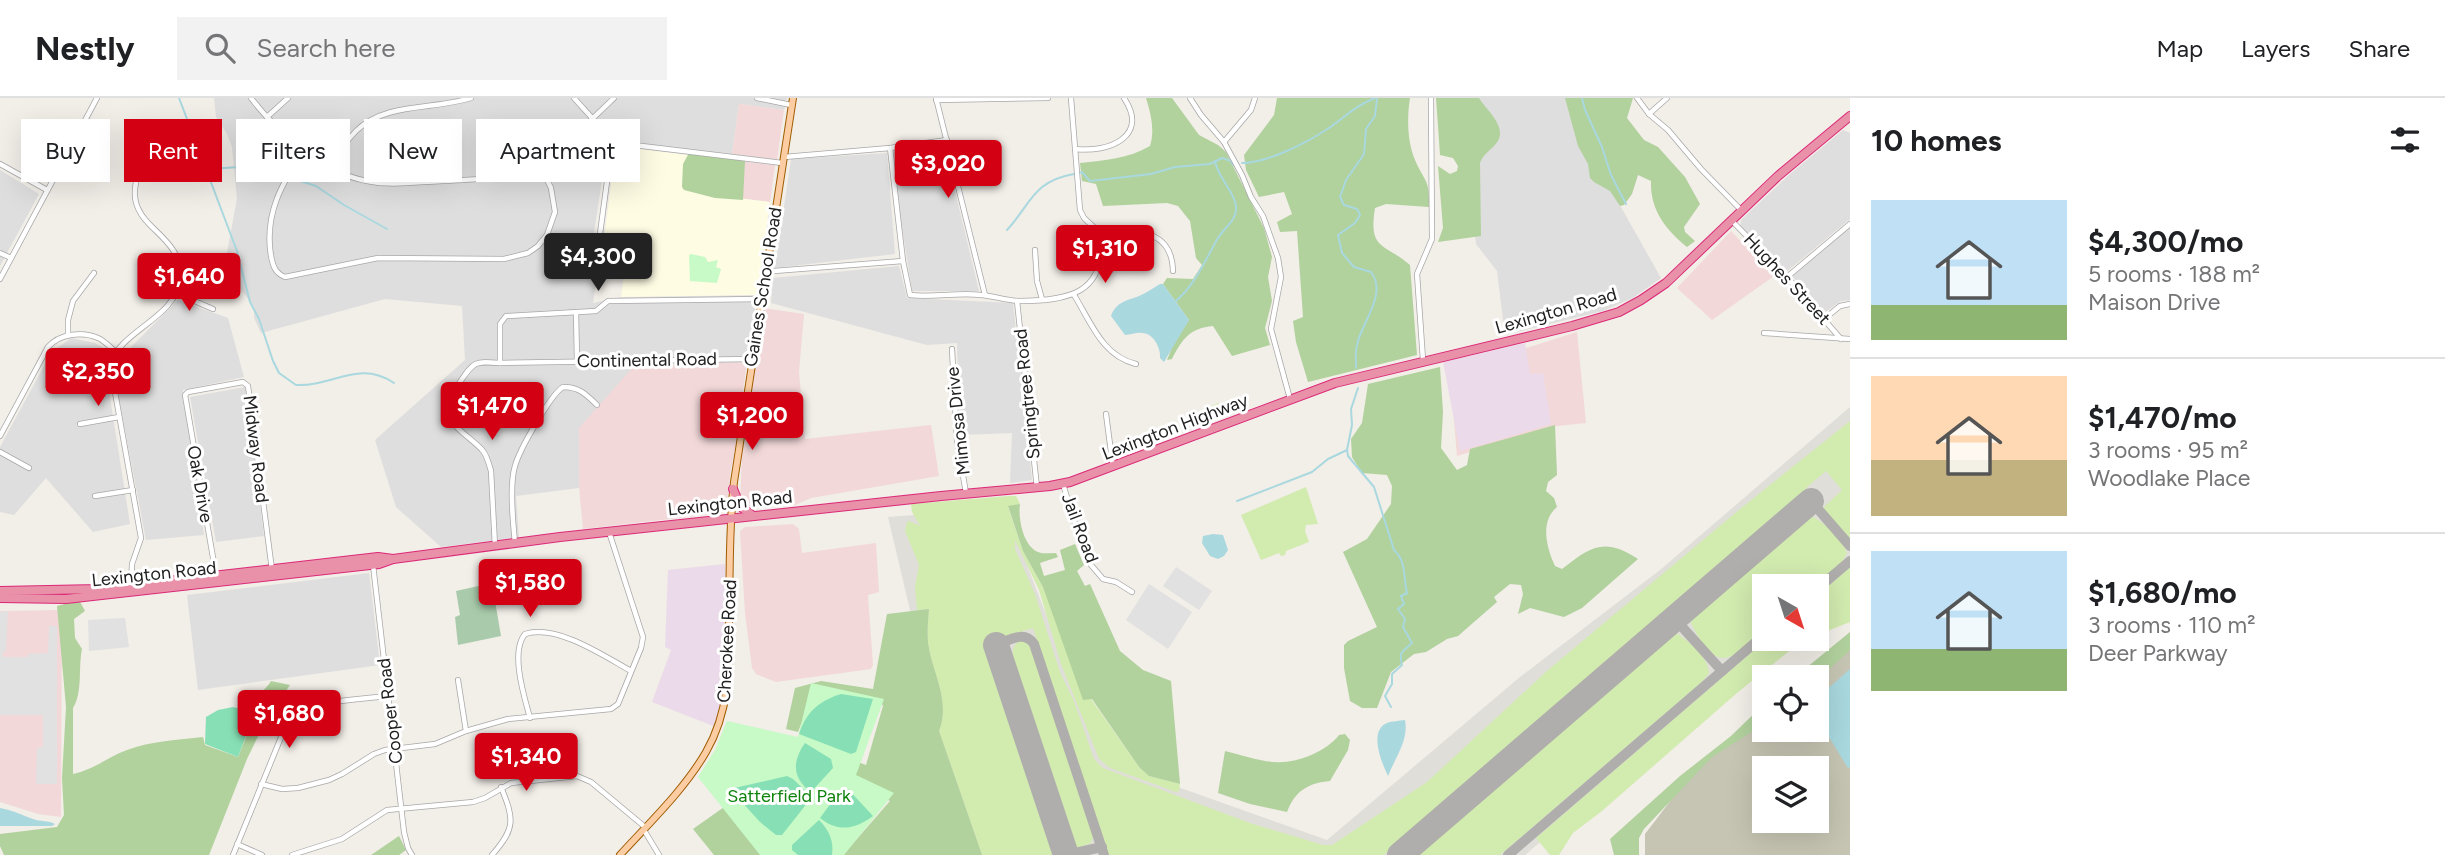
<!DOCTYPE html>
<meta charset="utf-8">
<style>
:root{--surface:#fff;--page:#f2f2f2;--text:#202124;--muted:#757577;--line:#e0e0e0;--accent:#d30013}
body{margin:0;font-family:Figtree,sans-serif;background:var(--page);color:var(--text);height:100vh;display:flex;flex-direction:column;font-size:26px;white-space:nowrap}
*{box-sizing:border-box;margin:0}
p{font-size:23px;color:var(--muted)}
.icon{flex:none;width:38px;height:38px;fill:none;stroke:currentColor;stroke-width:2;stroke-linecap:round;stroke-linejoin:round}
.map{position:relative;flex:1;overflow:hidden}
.details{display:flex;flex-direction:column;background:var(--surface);width:595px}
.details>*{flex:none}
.top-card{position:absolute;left:21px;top:21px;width:665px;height:63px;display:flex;gap:14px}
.needle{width:46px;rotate:141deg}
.tools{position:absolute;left:1752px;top:476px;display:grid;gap:14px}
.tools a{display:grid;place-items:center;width:77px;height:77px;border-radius:0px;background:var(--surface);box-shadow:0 7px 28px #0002;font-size:35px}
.price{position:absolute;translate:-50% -60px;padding:0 16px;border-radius:7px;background:var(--accent);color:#fff;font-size:23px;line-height:46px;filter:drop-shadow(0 2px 4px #0008)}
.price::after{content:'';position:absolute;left:50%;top:42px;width:21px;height:16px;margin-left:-10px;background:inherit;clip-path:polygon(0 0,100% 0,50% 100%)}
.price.active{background:#222;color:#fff}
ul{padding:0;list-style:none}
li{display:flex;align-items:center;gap:21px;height:175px;padding:0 21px}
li+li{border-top:2px solid var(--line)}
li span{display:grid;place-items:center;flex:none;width:196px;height:140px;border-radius:0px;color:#555}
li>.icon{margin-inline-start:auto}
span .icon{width:84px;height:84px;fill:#fffc;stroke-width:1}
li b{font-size:30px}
h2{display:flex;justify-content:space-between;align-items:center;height:84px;padding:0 21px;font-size:30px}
.pill{padding:0 24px;border-radius:0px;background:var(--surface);box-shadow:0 7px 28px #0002;font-size:24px;line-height:63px}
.pill.active{background:var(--accent);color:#fff}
header{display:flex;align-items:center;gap:42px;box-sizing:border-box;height:98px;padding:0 35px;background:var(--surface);border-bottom:2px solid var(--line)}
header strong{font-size:33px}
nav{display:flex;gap:38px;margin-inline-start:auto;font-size:24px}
.search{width:490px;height:63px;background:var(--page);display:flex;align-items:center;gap:18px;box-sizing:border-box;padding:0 24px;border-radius:0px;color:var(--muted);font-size:26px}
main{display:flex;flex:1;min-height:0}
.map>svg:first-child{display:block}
</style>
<header>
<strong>Nestly</strong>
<div class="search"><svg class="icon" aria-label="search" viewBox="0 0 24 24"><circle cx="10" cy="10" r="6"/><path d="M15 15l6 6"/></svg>Search here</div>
<nav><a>Map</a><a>Layers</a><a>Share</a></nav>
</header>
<main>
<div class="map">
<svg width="1850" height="757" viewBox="0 0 1850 757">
<rect width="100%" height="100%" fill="#f2eee8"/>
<g fill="#dfdede">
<polygon points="214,0 787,0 784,12 739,6 732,56 608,42 589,168 598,173 593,205 621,199 757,197 747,264 712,265 579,330 579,390 516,398 519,439 441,449 396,409 375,342 465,262 462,208 385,201 261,235 254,220 254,209 234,182 226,160 237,101 232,49 227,36 216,19"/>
<polygon points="1461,0 1582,0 1585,54 1621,109 1661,180 1633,200 1603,213 1505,237 1497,173 1476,146"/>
<polygon points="1843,32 1850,35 1850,121 1785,175 1740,129 1741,122 1790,76"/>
<polygon points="944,47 979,193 912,193 890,54"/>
<polygon points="887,55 895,156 775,170 791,61"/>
<polygon points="0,72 39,96 0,168"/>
<polygon points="1850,128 1850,202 1841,203 1824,215 1792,178"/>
<polygon points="899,168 907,200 1013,205 1032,382 1010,385 1012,335 960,337 957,245 927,247 771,205 773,180"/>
<polygon points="178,202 228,220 244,279 183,292 204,437 146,442 114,275 115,265"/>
<polygon points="71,240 95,245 110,254 105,268 130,426 93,434 46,380 14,417 0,414 0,349 51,255"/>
<polygon points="245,289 264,438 216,444 190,299"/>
<polygon points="369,475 380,567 198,592 187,497"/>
</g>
<g fill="#f2d8d9">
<polygon points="739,6 784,12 777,62 732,56"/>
<polygon points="727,62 775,67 770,104 721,98"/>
<polygon points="1731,133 1774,178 1712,222 1677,190"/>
<polygon points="763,210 804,216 799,274 805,341 931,327 939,378 811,400 795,407 747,411 740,406 742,357"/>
<polygon points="1577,234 1586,325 1548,329 1457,358 1450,274"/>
<polygon points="747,264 736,347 731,370 726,412 722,415 583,431 579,389 579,330 634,268"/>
<polygon points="793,426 799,431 802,455 876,445 879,494 868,497 873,567 871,571 776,584 756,576 752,570 745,515 740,433 745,429"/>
<polygon points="62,512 61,719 38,716 0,704 0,513"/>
</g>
<g fill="#ebdae9">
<polygon points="1525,245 1530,276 1543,275 1551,326 1460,353 1443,264"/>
<polygon points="725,466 726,585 716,629 652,604 671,552 665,549 668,472"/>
</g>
<polygon fill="#fffce4" points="616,48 727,62 721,98 770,104 757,197 621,199 628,149 603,149"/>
<polygon fill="#e0ded9" points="1850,309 1850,493 1817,508 1816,488 1764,488 1764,541 1779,541 1525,757 968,757 888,419 1005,410 1102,662 1327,742 1520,579 1660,472"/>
<path fill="#c6c5b3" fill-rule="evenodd" d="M1850,550V757H1645V736L1694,672L1764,617V632H1816V579ZM1764,670H1816V723H1764Z"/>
<g fill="#d2ebaf">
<polygon points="1218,305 1224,319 1196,328 1191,318"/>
<path d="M1850,323V441L1823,410L1842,392L1826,373L1806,390L1808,393L1384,757H1107L1033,530L984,546L995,580L1001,586L1057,757H982L939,633C951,602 932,575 928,545C927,534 928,522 929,511L917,512L915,489L919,467L905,433L907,424L909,423L920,428L912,414L911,406L1009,398H1016L1020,406L1008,409L1023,453L1043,489L1091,601L1139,669L1149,678L1180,686L1179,693L1176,694L1110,670L1099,661L1061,566L1039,492L1015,442V451L1035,496L1060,574L1074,603L1094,661L1103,670L1250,725L1323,747H1332L1427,684L1548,572L1740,411Z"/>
<polygon points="1306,389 1318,426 1306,427 1305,433 1309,444 1286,453 1285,457 1281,458 1279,455 1261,462 1241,417"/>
<path d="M1809,417C1823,423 1842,440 1847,455L1841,465L1814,488H1764V531C1754,540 1742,555 1729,559C1710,566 1695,534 1689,520Z"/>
<polygon points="1850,469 1850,524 1817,537 1817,498"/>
<path d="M1672,534H1675C1688,543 1708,558 1709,575L1702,584L1500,757H1412Z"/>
<polygon points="1767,541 1809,541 1798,546 1737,595 1602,713 1573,735 1559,757 1550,757 1536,740"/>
<path d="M1020,543H1027L1032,549L1094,737L1091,745L1077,750L1071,745L1018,584C1020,569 1004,552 1020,543Z"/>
</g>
<g fill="#b1d19d">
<path d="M1146,0H1172L1199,37L1218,47L1226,54L1264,130L1272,159L1268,179L1272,203L1265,230L1270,247L1232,258L1213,228C1190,230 1182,241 1172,261L1167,262L1173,247L1189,222L1163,186L1167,180L1193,181L1202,167L1196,160L1190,123L1178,108L1167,105L1103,108L1096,86L1082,83L1080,65C1105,62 1128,61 1150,48C1155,32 1151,16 1146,0Z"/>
<path d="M1277,0H1410C1407,19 1407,43 1415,62C1425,85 1430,81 1429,109L1386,106L1375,110C1368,153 1385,145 1410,167L1417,257L1308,284L1296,244L1293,223L1303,219L1297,133L1280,134L1277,124L1292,116L1284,94L1259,99L1246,72L1244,57L1274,17Z"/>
<path d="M1436,0H1479C1488,14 1511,32 1494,48C1488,54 1483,57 1480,65L1481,138L1438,144L1443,130L1438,68L1450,76L1457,73L1458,68L1453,60L1440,57Z"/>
<path d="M1565,0H1633L1627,20L1644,42L1658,49L1685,79L1700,106L1684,129L1685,134L1695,143L1687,149C1666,132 1650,112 1651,83L1638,77L1632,96L1624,107L1620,108L1610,93L1594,84L1590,80L1588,66L1578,48Z"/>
<polygon points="689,55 745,63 743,102 715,100 684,92 682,89 683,66"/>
<path d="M1440,269L1443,314L1441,350L1457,372L1467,367L1470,351L1555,327L1557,377L1548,384L1546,393L1554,400L1557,409C1540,423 1546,449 1555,468L1562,471C1591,448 1605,439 1638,461L1582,510L1564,519L1530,510L1518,516L1523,496L1521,487L1510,486L1494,499L1497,504L1458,538L1447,541L1426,554L1414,556L1391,574L1377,610H1362L1350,603L1344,570V547L1348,543L1377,529L1343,454L1367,441L1391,406L1392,388L1387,377L1362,375L1352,359L1351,341L1362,325L1368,286Z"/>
<path d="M1020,406C1018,418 1022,442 1033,451C1040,457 1048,455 1056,455L1058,459L1040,465L1044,478L1065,472L1060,452L1075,446L1084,467L1077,473L1085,488L1090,486L1120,553L1143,572L1171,583L1180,686L1149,678L1139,669L1092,601L1083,602L1043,489L1023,453L1008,408Z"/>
<path d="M79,502L85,513L74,521L75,540L82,551C78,570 83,594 73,610V676C93,672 108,659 127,652C151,643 178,642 203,639L205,647L238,659L256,614L245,609C253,598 263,596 271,583L290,587L265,624L247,661L209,757H4L0,748V736L57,729L64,717L62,680L66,609L57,508Z"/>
<path d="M929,511C928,522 927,533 928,545C932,575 951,602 939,633L982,757H843L890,703L854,684L858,664L866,667L883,608L881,604L805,616L798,634L786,631L795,590L821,583L873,591L887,516Z"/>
<polygon points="1850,534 1850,552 1817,582 1816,579 1795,579"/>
<polygon points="1764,606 1764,626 1712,659 1644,731 1639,740 1639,757 1614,757 1610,741 1680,678 1731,638"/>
<path d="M1345,636L1350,642L1348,652L1330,683C1308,685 1295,693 1287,714L1250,706L1218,695L1225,653C1241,657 1258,663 1274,664C1296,666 1326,654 1339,637Z"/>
<polygon points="727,707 770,757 714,757 693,731"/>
<polygon points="399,738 406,752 399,757 371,757"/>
</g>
<polygon fill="#a9cbab" points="492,485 501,538 458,547 455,519 460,517 456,493"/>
<g fill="#c7fac7">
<polygon points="691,156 705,159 708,164 718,162 716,169 721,171 717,185 690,183 689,157"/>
<polygon points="811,585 884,601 856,677 894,695 844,757 760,757 698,679 715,652 727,623 798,639"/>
</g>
<g fill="#87e0b5">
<path d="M841,596L873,601L856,654L851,656L799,636C806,614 819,603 841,596Z"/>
<polygon points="233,609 255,614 238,659 205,646 206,619 218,612"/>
<path d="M805,645L831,661L833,670L811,694C792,680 792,663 805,645Z"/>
<polygon points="787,678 793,681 812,699 782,737 776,737 760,724 730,691"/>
<path d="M842,690H847L873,718C856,731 838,735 820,720Z"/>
<path d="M819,722C829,732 834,743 832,757H798L792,752V747Z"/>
</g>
<g fill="#e1e1e1">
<polygon points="1176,469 1212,493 1199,512 1163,488"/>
<polygon points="1149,486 1192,514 1168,551 1126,522"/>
<polygon points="8,513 6,553 2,555 4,559 28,559 28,556 48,555 49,528 57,528 57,686 36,686 37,650 43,649 43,617 0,617 0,514"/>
<polygon points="125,520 129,549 89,553 88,522"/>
</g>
<g fill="#a9d8df">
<path d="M1160,186H1163L1189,222L1164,264L1160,260C1161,251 1154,235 1142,235C1137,234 1131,237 1125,237L1111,218C1116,204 1126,203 1139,198C1146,195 1153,190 1160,186Z"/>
<polygon points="1213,436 1223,437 1228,452 1224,458 1218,461 1210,458 1202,445 1203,438"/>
<polygon points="1850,571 1850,669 1848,670 1817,620 1816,601"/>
<path d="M1405,622C1409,642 1395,660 1388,678C1382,665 1368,633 1387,625C1392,623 1400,623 1405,622Z"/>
<path d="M0,710C12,712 22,717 33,721C41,724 48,722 55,726L52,728H0Z"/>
</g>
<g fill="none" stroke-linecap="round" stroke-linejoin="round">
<g stroke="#a9d8df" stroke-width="2">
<path d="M179,0L237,153L250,204L259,221L273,263L279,275L296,287C332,289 359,261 394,285"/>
<polyline points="1582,0 1585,12 1602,49 1611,77 1626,106"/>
<path d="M1242,65C1268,65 1308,44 1329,30C1346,18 1355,8 1375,0"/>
<polyline points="208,71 240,69 282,77"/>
<polyline points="1079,75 1082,74 1090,83 1151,76 1175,69 1210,66 1222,60 1231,63 1233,67"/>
<polyline points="291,80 316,88 344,107 387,131"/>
<path d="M1007,132C1031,106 1033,83 1074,76"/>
<path d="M1176,203C1197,184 1204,164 1218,140C1224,130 1238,121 1236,108C1233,91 1218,80 1215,63"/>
<path d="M1356,270C1356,263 1355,254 1357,247C1361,225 1388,196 1371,174L1354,169L1342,155L1338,137L1355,125L1360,117L1357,111L1344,107L1340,99L1346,82L1364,56L1366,31L1375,18L1377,0"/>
<path d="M1347,352L1348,358L1374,389L1394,452C1407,464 1403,479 1407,495L1401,498L1404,506L1398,511L1405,521L1403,529L1412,545C1401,555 1399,553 1402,567L1392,576V586L1385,598L1391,609"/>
<polyline points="1237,403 1312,374 1328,361 1347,352 1352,327 1351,311 1358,290"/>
</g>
<g stroke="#b0aeac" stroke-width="10">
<polyline points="1811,403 1850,448"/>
<polyline points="1816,492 1850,463"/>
<polyline points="1674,520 1722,573"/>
<path d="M996,547C1010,542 1024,532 1034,546L1104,757"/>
<polyline points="1066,757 1102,749"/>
<polyline points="1508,757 1764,537"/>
</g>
<g stroke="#b0aeac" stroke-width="26">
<polyline points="996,547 1066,757"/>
<polyline points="1400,757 1811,403"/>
</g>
<g stroke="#a8a8a8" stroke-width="6">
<g id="minor">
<path d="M251,0C276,33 325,76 367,83C391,88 417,84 442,83C472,82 503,81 531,67C563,50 588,25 614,0"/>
<polyline points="574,0 593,21"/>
<polyline points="757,0 791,7"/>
<polyline points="936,0 985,197"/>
<polyline points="1190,0 1201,17 1224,44 1251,12 1255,0"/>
<polyline points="1637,0 1649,16 1668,32 1701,71 1741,112"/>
<polyline points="936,2 1048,0"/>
<polyline points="1649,16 1667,0"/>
<polyline points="267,19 288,0"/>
<polyline points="1224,44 1242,77 1251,99 1263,118 1278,160 1281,179 1271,231 1290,301"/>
<path d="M890,50L903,163L910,197C933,200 957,194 981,197C993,198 1005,202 1018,203C1068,203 1108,196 1100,135L1084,120L1080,112L1071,0"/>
<path d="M1075,51C1108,55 1150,39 1124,0"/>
<path d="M305,52C282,84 264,116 271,158C273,168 275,175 285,179L378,160L504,161L528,155L538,148L547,137L555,114L551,90L538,63"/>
<polyline points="784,59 890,50 947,42"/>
<polyline points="0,66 47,92"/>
<path d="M331,70C338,57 345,44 356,33C386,4 433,12 471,0"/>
<polyline points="1732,123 1787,179 1841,241"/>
<path d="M1097,131C1130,134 1172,127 1173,173"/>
<polyline points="599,143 611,54 617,45 782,65"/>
<polyline points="1035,152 1037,183 1042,201"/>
<polyline points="0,155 11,160"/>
<polyline points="765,172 774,173 903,163"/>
<polyline points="1787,179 1850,126"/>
<polyline points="0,181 97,0"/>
<polyline points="176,195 213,211"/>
<path d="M1074,197C1091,224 1102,258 1136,266"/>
<polyline points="1017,203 1037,390"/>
<polyline points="576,214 577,263"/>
<polyline points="1824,221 1840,208 1850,206"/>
<polyline points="1764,235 1850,241"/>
<polyline points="68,237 68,222 73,203 94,175"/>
<polyline points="952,251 957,343 966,395"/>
<polyline points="1423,262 1417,176 1432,141 1431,1"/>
<polyline points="500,265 500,226 506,218 596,213 608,203 761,201"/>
<polyline points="497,298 539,322"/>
<polyline points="1106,316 1113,369"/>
<polyline points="80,326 119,319"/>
<path d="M0,338L48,249C59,236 82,233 98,240C105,243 111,250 117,255"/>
<polyline points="0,354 29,370"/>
<polyline points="1063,386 1079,439 1091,467 1103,481 1116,484 1132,494"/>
<polyline points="95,398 133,392"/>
<path d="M515,445C513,425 509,387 515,368C519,353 550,297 563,289C579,289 586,296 597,307"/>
<path d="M495,448L491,373C489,366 487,358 483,353C472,339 439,324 448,302C450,296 457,289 460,284C474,263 475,263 500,265L752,261"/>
<polyline points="373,467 404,734 408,750 412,757"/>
<polyline points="216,477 185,297 188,294 243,284 248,288 272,472"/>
<path d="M131,487L132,466L141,440L110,266C122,231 177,220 180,180C183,123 101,133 151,49"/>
<polyline points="458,582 466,633"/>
<path d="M530,620C524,598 510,554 525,536C557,526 604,558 631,573"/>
<polyline points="261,686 282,691 298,690 329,682 342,676 374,656 385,652 435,646 466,633 508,621 611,611 618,606 641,550 643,539 609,434"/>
<polyline points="644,732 659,757"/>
<polyline points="237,746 262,757"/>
<path d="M233,757L284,632C310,599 349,603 388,598"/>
<polyline points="292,757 342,741 387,712 473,704 485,700 511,685 577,678 591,684 645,729"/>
<path d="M492,757C516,730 514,721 501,689"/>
</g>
</g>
<g stroke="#9f5c00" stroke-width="8">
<path id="major" d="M620,757C650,724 684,692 706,654C732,609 729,562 729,513C730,470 729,427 734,384L793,0"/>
</g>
<g stroke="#dc2877" stroke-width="10">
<g id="highway">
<polyline points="733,391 740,408 753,418"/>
<polyline points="0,493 98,491 378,459 393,461"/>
<polyline points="0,500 66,501 379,466 393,461 560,439 941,398 1050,388 1070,384 1335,285 1572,228 1619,214 1641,202 1666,185 1778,78 1850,18"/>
</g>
</g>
<use href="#minor" stroke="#fff" stroke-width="4.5"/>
<use href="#major" stroke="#fccda3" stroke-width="6"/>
<use href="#highway" stroke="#e891a9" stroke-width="8"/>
</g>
<g text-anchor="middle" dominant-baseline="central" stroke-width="6" stroke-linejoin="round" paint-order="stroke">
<g font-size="18" fill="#212121" stroke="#fff">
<text transform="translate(1787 181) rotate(47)">Hughes Street</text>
<text transform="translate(763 189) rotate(-81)">Gaines School Road</text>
<text transform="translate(1556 213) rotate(-16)">Lexington Road</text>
<text transform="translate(647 262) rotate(-1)">Continental Road</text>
<text transform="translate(1027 296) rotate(-96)">Springtree Road</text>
<text transform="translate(958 323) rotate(-96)">Mimosa Drive</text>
<text transform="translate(1175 329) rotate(-21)">Lexington Highway</text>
<text transform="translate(256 351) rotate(83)">Midway Road</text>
<text transform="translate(200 386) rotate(80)">Oak Drive</text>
<text transform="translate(730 405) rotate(-6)">Lexington Road</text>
<text transform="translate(1080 430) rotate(69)">Jail Road</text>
<text transform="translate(154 476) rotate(-6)">Lexington Road</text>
<text transform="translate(727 543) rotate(-87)">Cherokee Road</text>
<text transform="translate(390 613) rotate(-97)">Cooper Road</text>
</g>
<g font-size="18" fill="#0d830c" stroke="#fff">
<text x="789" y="698">Satterfield Park</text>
</g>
</g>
</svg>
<div class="tools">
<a><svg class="needle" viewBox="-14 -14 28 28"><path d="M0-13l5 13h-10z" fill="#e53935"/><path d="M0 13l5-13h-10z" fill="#757577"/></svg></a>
<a><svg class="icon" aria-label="locate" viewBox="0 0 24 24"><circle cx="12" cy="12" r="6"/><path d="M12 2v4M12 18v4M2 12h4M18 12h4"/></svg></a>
<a><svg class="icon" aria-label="layers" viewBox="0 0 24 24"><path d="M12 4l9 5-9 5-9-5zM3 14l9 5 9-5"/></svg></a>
</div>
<b class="price" style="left:948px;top:102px">$3,020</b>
<b class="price" style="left:1105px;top:187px">$1,310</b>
<b class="price active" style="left:598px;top:195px">$4,300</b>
<b class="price" style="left:189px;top:215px">$1,640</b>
<b class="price" style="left:98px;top:310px">$2,350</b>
<b class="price" style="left:492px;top:344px">$1,470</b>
<b class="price" style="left:752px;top:354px">$1,200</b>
<b class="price" style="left:530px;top:521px">$1,580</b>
<b class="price" style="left:289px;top:652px">$1,680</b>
<b class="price" style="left:526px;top:695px">$1,340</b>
<div class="top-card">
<a class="pill">Buy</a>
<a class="pill active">Rent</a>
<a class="pill">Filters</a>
<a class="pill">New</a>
<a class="pill">Apartment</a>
</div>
</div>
<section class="details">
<h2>10 homes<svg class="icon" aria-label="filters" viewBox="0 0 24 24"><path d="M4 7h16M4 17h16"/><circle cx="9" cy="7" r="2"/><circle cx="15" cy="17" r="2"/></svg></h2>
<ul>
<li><span style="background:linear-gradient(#bfe0f5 75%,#8fb573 0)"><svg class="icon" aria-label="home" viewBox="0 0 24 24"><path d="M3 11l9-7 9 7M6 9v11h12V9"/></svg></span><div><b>$4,300/mo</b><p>5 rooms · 188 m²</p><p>Maison Drive</p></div></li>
<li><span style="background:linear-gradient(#ffd9b3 60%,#c2b280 0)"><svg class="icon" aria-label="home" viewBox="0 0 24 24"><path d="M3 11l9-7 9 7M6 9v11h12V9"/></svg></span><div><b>$1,470/mo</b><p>3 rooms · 95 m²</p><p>Woodlake Place</p></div></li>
<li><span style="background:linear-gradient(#bfe0f5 70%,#8fb573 0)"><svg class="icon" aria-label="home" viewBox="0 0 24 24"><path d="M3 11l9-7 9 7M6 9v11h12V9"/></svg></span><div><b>$1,680/mo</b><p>3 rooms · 110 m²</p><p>Deer Parkway</p></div></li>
</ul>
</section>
</main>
